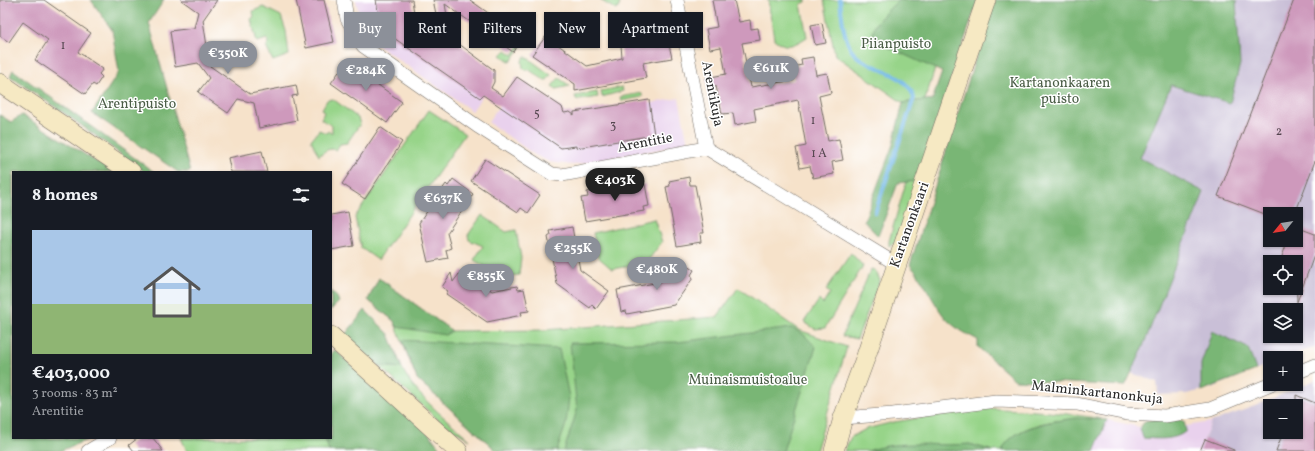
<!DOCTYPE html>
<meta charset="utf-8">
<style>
:root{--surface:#171b24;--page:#20242c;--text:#f1f3f6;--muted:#9ea1a6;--line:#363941;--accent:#8c9099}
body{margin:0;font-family:Vollkorn,serif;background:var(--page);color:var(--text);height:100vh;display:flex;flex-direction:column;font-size:15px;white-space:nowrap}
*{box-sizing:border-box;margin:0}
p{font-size:13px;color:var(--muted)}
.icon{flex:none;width:22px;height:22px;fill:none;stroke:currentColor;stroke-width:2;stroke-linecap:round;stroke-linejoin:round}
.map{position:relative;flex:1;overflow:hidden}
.panel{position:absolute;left:12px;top:171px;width:320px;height:268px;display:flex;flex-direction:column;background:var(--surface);border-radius:0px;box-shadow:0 1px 3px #0004}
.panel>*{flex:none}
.hud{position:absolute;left:344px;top:12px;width:380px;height:36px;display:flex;gap:8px}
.needle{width:26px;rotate:240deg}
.fabs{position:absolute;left:1263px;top:207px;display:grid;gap:8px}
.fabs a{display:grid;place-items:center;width:40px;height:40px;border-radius:0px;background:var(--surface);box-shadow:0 1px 3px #0004;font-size:20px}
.price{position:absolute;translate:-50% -34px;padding:0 9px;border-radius:14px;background:var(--accent);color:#fff;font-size:13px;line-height:26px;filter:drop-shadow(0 1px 2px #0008)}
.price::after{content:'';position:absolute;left:50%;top:24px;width:12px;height:9px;margin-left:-6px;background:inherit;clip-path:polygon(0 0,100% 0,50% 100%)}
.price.current{background:#222;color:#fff}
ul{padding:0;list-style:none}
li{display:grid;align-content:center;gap:8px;height:212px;padding:0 20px}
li+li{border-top:1px solid var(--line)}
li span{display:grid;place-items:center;height:124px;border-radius:0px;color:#555}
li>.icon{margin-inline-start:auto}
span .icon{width:72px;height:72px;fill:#fffc;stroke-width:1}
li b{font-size:17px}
h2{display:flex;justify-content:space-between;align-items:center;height:48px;padding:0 20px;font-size:17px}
.pill{padding:0 14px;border-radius:0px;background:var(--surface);box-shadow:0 1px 3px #0004;font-size:14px;line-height:36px}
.pill.current{background:var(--accent);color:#fff}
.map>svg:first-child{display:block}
</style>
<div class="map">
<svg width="1315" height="451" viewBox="0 0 1315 451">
<rect width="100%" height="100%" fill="#fff"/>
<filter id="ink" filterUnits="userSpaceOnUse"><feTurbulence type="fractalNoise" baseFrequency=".025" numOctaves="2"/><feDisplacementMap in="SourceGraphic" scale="8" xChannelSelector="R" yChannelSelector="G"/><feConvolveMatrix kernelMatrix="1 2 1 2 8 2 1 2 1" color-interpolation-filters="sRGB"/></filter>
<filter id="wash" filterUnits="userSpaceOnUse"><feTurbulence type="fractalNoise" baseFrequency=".012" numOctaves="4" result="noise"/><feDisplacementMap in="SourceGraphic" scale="16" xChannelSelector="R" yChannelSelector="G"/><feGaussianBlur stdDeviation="0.9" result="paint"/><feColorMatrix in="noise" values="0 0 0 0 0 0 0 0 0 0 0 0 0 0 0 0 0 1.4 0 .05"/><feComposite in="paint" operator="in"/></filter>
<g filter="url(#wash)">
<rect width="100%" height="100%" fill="#f6e2ca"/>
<g fill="#e9d1ed">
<polygon points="356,0 404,0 406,10 498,73 472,111 375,43 370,38 361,23"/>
<polygon points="514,84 564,119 679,98 688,144 573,165 550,162 535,155 488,122"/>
<polygon points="1107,420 1144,428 1174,428 1211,422 1200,451 1094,451"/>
</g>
<g fill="#c9bfd7" fill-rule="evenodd">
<path d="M1236,0H1315V348L1302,351L1285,358H1270V364L1212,388L1186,394L1158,395L1157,382L1131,373L1204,192L1140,158L1171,85L1240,64ZM1270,214H1296V240H1270ZM1270,262H1296V288H1270ZM1270,310H1296V336H1270Z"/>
<path d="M1315,380V451H1200L1211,422L1255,406ZM1270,406H1296V432H1270Z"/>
</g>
<g fill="#97d489" stroke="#61805a">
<polygon points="600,0 616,0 620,4 617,10"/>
<path d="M768,0H806V2L801,4L807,37C794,45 787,50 774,39Z"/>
<polygon points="824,0 957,0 925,100 903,103 835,55"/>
<polygon points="263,7 281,16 286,31 289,55 273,61 266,47 269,43 267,39 257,42 251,19 254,17 253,11"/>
<polygon points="529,31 531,32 512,60 509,61 501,55 506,50 513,55"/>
<polygon points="525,56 551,75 547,80 544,80 528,69 526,71 523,68 522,61"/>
<polygon points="559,78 570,86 556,89 552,86"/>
<polygon points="622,87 623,91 602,97 601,91"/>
<polygon points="597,92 598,97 580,100 576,99 575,96"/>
<polygon points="642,93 642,97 621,101 620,97"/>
<path d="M333,99L358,118L360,124L347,143L340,144L336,150C329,147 323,152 319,156L311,140L319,130L326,133L329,131L332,133V126L321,119L324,112L322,109L327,100Z"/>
<polygon points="429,110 465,134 378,260 361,248 355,217"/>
<polygon points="917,181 897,242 889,246 889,241 906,182"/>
<polygon points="482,215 506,232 516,230 521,258 519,275 502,277 474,260 483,246 469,240 468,235"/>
<polygon points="654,219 662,242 646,263 612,269 598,257 593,233"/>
<polygon points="851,253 863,266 825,328 815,329 804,322 819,300 823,304 830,293 826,290"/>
<polygon points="871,269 875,270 880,280 857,339 842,336"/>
<polygon points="379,278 452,331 543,330 717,317 738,288 799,330 847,347 816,451 497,451 417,379 394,321 368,300"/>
<path d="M379,366L402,368C416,397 447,419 470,440L437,419Z"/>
<path d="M982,408C1025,410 1066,412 1107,420C1075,418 1019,417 1002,451H993L969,444L952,451H844L851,437L866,429L894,422Z"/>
<polygon points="181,438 331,438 395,451 187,451"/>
</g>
<g fill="#79b675" stroke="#527050">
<polygon points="91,0 164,0 149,23 190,172 178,172 92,113 119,72 112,30"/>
<path d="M898,0H978L917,181L898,183L878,236L864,221L892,147L903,103L925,100L932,101L942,72L879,43C877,40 873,37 873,33C872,23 892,7 898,0Z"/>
<path d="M994,0H1236L1240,64L1230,103L1171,85L1140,158L1204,192L1138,359L1125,386L1015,380L978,347V340C965,333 952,327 943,315C931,299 924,280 910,265Z"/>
<polygon points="13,70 154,172 145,172 74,120 10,76"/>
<polygon points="0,115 11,122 22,115 113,172 13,172 13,438 91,438 60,451 0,451"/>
<polygon points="379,278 452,331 445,335 397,327 394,321 368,300"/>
<polygon points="331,291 337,297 339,302 331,310"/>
<polygon points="365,310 389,334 402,368 379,366 344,336"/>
<polygon points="792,328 803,334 816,347 783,451 564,451 577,410 570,343 678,342"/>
<polygon points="1212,331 1248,348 1256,370 1201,391 1201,364"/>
<polygon points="402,340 559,349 569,397 566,424 557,451 497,451 417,379"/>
<polygon points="335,350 430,435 442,451 329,451 325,438 331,438 331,353"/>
<path d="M1165,417L1184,421L1186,431C1175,441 1157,439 1143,438L1140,428L1145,421Z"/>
<path d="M1077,418L1107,420L1094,451H1002C1011,426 1054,421 1077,418Z"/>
<path d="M969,444L993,451H868C899,439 935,447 969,444Z"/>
</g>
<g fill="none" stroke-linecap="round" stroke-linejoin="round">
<path stroke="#6fb7e7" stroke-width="4" d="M840,0C842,16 843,37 852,51C864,69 907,70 914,98L875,213"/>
</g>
<g id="blocks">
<g fill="#ce99bc">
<polygon points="0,0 44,0 91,33 78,52 103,69 99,74 102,77 96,86 93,84 85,94 35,60 48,40 23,22 9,42 0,36"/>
<polygon points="181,0 217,0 203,20 210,66 250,94 296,85 298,95 292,96 297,120 259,128 254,103 238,99 228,113 198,92 209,78 198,63 175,67 170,31 194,28 198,12"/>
<polygon points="296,0 324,0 334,42 306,48"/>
<polygon points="376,0 412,0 414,13 441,37 433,0 470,0 522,37 513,52 445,4 451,38 494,70 494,82 491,88 503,96 517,77 562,107 564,113 570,112 574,115 574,112 649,100 654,135 576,148 576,146 561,148 483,95 480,98 381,29"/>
<polygon points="712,0 734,0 739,22 750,20 751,29 758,28 760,40 742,43 751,87 794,80 792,67 802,65 801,59 813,57 816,75 827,73 831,93 819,96 828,141 839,139 843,160 832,162 834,174 813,178 810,166 800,168 796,148 806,146 798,100 754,109 756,121 735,125 733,113 722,114 716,86 708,88 706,78 726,74 721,47 710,49 706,29 717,27"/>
<polygon points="1294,0 1315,0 1315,161 1295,214 1270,214 1270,216 1218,196"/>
<polygon points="822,23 826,43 815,45 811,25"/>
<polygon points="546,36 587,66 622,58 621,45 667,36 672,58 643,63 646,78 575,91 575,84 532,55"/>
<polygon points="346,62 402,102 387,123 331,83"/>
<polygon points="380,127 402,142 365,199 342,184"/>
<polygon points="262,151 267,172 231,172 228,158"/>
<polygon points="485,159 540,195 528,213 521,208 518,212 471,181"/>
<polygon points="689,177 690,185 695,185 704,233 700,233 701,242 677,246 666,187 670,186 669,181"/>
<polygon points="453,179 473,194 447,233 451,248 446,250 448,258 428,262 419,223 446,184 448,186"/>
<polygon points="636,183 637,186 645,184 649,206 643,207 644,211 585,221 581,198 588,197 587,192"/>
<polygon points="348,212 354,246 331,250 331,215"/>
<polygon points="572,227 580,270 609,291 596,309 592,305 590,308 557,284 548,237 551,235 550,231"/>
<polygon points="1296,227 1315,234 1315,253 1297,302 1296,262 1280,262 1288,240 1296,240"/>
<polygon points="676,258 694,270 691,275 693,278 674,305 627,314 626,311 621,312 617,290 660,282"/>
<polygon points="462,270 492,291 517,286 518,290 524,289 529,311 521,312 522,315 487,322 446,294 448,291 442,287 451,273 453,282"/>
<polygon points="1296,395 1315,403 1315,451 1276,451 1283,432 1296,432"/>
<polygon points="138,438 153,438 163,451 134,451 129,445"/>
<polygon points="1205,439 1234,450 1234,451 1200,451"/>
</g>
</g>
</g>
<g filter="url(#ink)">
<use href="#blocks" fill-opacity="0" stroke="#726b63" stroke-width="1"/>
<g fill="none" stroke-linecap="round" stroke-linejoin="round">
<g stroke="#726b63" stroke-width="14">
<g id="street">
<polyline points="344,0 347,19 363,46 477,126 552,174 562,175 706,148 896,264"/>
<polyline points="677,0 706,148"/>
<polyline points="1296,373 1315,365"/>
<polyline points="843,418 893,414 996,401 1077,404 1127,414 1165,416 1210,409 1271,384"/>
<polyline points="88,451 110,438"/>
</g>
</g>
<g stroke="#726b63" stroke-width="20">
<g id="secondary">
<polyline points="0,83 131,172"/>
<polyline points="331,336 458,451"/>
<polyline points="834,451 843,418 866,356 986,0"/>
</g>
</g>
<use href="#street" stroke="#fff" stroke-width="13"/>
<use href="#secondary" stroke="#f6e9c3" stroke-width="19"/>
</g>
</g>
<g text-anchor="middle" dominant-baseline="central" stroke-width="3" stroke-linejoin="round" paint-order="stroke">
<g font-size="12" fill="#54464f">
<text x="63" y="46">1</text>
<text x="537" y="114">5</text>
<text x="813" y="121">1</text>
<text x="613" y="126">3</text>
<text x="1279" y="132">2</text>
<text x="819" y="154">1 A</text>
</g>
<g font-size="14" fill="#4b5e47" stroke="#fff">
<text x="896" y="44">Piianpuisto</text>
<text x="1060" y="83">Kartanonkaaren<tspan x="1060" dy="16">puisto</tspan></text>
<text x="137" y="104">Arentipuisto</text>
<text x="748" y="380">Muinaismuistoalue</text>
</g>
<g font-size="14" fill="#2b2b2b" stroke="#fff">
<text transform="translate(712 94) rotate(79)">Arentikuja</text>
<text transform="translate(645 143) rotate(-11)">Arentitie</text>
<text transform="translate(910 225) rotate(-70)">Kartanonkaari</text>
<text transform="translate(1097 393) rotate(6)">Malminkartanonkuja</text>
</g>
</g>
</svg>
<div class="fabs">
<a><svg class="needle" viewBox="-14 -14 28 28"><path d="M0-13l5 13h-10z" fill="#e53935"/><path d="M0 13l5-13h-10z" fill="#9ea1a6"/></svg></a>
<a><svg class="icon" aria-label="locate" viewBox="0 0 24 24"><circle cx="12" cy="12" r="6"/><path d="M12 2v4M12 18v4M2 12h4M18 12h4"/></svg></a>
<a><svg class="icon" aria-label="layers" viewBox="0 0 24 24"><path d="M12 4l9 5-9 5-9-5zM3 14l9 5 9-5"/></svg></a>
<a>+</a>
<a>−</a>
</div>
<b class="price" style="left:228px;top:75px">€350K</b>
<b class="price" style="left:771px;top:90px">€611K</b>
<b class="price" style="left:366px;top:92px">€284K</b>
<b class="price current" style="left:615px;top:202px">€403K</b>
<b class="price" style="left:443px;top:220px">€637K</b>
<b class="price" style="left:573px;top:270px">€255K</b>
<b class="price" style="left:657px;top:291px">€480K</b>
<b class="price" style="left:486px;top:298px">€855K</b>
<div class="hud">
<a class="pill current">Buy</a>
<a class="pill">Rent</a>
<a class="pill">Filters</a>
<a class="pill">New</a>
<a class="pill">Apartment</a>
</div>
<section class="panel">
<h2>8 homes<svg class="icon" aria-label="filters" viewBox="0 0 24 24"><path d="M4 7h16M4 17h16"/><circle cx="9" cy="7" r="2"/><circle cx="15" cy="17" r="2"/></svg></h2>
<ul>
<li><span style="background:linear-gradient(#a9c7e8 60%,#8fb573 0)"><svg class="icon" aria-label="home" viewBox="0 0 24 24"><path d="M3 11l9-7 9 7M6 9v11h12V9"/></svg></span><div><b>€403,000</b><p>3 rooms · 83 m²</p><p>Arentitie</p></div></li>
</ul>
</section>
</div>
